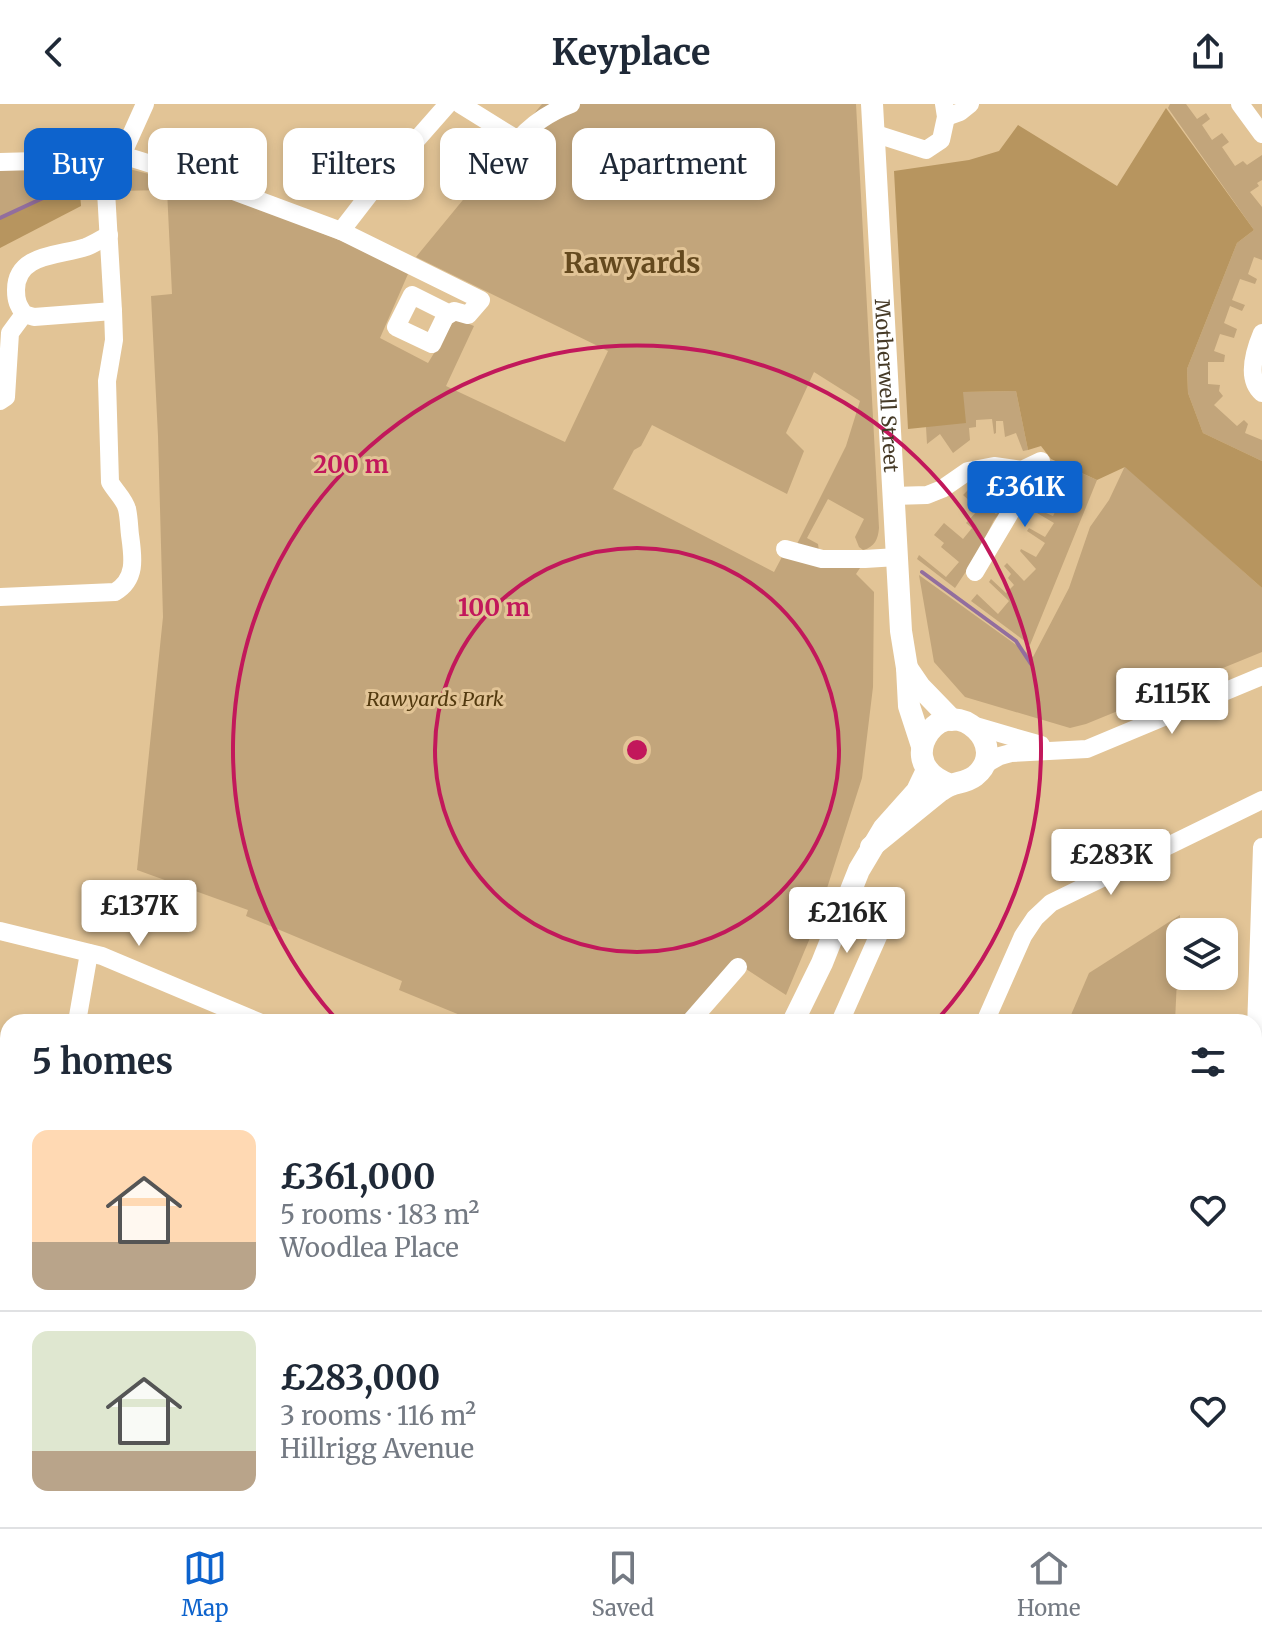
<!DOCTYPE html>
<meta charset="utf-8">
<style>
:root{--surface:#fff;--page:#f6f6f7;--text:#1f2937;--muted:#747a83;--line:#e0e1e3;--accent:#0d63cd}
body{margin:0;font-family:Merriweather,serif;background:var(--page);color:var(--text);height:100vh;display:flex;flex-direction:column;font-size:30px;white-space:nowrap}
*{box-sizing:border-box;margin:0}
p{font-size:26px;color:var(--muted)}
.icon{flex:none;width:44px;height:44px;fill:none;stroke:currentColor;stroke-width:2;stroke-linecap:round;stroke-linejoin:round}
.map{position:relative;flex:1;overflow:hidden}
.drawer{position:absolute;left:0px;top:910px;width:1262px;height:514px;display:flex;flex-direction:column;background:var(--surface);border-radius:24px 24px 0 0;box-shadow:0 4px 12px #0003}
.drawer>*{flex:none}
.guide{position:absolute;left:24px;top:24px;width:800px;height:72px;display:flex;gap:16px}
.fabs{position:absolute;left:1166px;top:814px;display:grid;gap:16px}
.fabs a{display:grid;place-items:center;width:72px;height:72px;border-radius:16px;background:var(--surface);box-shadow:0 4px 12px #0003;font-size:40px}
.price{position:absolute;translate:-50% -68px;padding:0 18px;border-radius:8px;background:#fff;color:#222;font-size:26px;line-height:52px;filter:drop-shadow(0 2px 4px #0008)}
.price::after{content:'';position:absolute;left:50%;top:48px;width:24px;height:18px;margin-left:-12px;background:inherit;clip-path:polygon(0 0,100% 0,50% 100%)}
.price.active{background:var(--accent);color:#fff}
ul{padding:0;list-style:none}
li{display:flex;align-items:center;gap:24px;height:200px;padding:0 32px}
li+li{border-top:2px solid var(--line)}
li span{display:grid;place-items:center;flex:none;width:224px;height:160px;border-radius:16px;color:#555}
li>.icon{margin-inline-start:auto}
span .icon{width:96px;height:96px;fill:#fffc;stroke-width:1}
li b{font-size:34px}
h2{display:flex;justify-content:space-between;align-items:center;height:96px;padding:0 32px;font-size:34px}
.pill{padding:0 28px;border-radius:16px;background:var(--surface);box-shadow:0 4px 12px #0003;font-size:28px;line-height:72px}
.pill.active{background:var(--accent);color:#fff}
header{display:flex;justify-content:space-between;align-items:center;height:104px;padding:0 32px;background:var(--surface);font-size:36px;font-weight:700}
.dock{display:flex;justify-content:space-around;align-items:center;height:112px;border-top:2px solid var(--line);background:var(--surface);font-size:22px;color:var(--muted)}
.dock a{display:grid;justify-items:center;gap:4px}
.dock .active{color:var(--accent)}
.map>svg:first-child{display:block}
</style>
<header><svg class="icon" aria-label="back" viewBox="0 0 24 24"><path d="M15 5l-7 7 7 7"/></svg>Keyplace<svg class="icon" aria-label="share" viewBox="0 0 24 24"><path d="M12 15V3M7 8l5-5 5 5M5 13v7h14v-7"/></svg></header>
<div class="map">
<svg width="1262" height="1423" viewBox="0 0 1262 1423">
<rect width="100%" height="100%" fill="#e2c496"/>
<g fill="#c2a57b">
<path d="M542,0H856L879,424C878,435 875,443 863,446L859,443L855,433L864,415L828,395L807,434L818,440L819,447L796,442L846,342L860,297L814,268L786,329L804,347L787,390L652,321L641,342L634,346L613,385L774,468L783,451L812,460L860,464L856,470L874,488L873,583L862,674L815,822L786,891L746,865L736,854L680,917L665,911L652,918H477L399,886L402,877L246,812L248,806L137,766L163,513L158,332L151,192L172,190L167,86L115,87L119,74L129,65L181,78L258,104L357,143L408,170L380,234L428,259L453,218L459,216L474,222L446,282L565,338L608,247L416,153Z"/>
<polygon points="1170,0 1186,0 1197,15 1206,9 1210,15 1202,21 1212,36 1222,29 1229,38 1222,43 1235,62 1243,57 1247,61 1262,51 1262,76 1257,79 1259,82 1250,88 1262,103 1262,156 1254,153 1248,170 1257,175 1255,180 1240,175 1232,196 1245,201 1242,207 1230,202 1224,219 1237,225 1234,234 1220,230 1214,247 1225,251 1224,258 1208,258 1208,280 1220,281 1219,287 1223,292 1214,301 1237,322 1244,316 1248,320 1245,329 1262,336 1262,357 1203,329 1188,289 1187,265 1237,139 1254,126 1168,4"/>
<polygon points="85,60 92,70 95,88 58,86 0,114 0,64"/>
<polygon points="1016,287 1028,346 1023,347 1016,329 1005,333 1003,317 996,317 996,329 994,330 992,315 976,316 976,323 969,324 970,336 953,349 940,330 927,340 926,323 962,288"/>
<polygon points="1059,359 1097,376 1030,541 971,497 977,490 998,510 1009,497 989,478 991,475 1006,489 1014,481 1008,474 1011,470 1004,462 1007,459 1024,477 1036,465 1020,447 1021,445 1036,453 1045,439 1027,427 1029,424 1045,433 1054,419 1037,409 1039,406 1053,412 1058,402 1052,399 1054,395 1046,392 1048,387 1056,390 1059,384 1070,388 1076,373 1057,365"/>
<polygon points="1125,362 1262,484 1262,548 1086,620 1070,624 965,593 934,558 919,471 1033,553 1069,484 1090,423 1109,396"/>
<polygon points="968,386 979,396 983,394 990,400 994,396 997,397 991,405 996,410 1002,404 1003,405 994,416 975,454 955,484 917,455 919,451 946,473 959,458 941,443 944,439 934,431 944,419 963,435 972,424 966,419 979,405 963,391"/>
<polygon points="1180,811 1175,918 1068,918 1089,869"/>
</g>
<g fill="#b7955f">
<polygon points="1166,4 1254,126 1237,139 1187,265 1188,289 1203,329 1262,357 1262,484 1125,363 1097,376 1051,355 1041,342 1028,346 1016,287 963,288 966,319 908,325 894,67 969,56 999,47 1018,21 1117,82"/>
<polygon points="58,86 80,88 81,102 0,144 0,114"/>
</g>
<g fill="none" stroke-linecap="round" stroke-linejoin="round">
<g stroke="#926e9e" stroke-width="4">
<polyline points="0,114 84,75"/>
<polyline points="922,468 1016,537 1031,560"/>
</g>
<g stroke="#fff" stroke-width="18">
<path d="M460,0L518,36C533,19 550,8 571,0"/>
<polyline points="1240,0 1262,30"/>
<polyline points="946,13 960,8 970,0"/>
<polyline points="873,29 926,46 941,36 946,13 944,0"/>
<polyline points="122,51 145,0"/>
<polyline points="0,58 37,57 122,51 212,79 341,127 481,196 468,211 454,207 450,210 412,191 396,223 432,240 445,213 450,210"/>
<polyline points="341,127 375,83 448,0"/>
<path d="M109,131C101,135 94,140 86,143C60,152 16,149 16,186C16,197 18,201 24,210L34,213L113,207"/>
<path d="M1262,229C1254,248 1246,275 1262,289"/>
<polyline points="0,297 6,293 10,229 24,210"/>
<polyline points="893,392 927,391 942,385 968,367 994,362 1022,366 1041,357"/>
<polyline points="785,445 822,455 865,455 897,453"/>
<polyline points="975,468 1014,402 1013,365"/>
<path d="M0,493L115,488C137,475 133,453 130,431C129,423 129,413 127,405C125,396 115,387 110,378L107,277L114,236L113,207L104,53"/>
<polyline points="972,621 1041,641"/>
<polyline points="984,661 1000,652 1011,649 1087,645 1262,572"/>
<polyline points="0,827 102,852 259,918"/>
<polyline points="77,918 89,849"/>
<polyline points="690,918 738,863"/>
<polyline points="840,918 892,801"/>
<polyline points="985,918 1023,832 1035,814 1051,799 1262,696"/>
<polyline points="1254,987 1262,743"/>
<polyline points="1254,1081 1262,1081"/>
<polyline points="1254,1244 1262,1244"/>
<polyline points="5,1332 8,1315"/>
<polyline points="1186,1416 1207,1423"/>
<polyline points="1237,1423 1237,1416"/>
</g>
<g stroke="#fff" stroke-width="22">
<path id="s1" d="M872,0L901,527L907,564L909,602L922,642"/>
<polyline points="907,564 920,583 952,616"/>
<path d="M871,743L940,687C944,685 947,682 951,681C959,678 967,678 975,672C1011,643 957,591 929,628C924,635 921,643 922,652C924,668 937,676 951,681"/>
<polyline points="793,918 822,859 859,766 884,724 917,687 927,666"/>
<polyline points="0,1330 8,1333"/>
<polyline points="311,1416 312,1423"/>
<polyline points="272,1423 273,1416"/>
</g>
</g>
<g fill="none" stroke="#c2185b" stroke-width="4">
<circle cx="637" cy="646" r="202"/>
<path d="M337 916A404 404 0 1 1 937 916"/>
</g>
<g text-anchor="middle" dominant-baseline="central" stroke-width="6" stroke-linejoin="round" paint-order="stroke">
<g font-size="20" fill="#463a27" stroke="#e2c496">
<text stroke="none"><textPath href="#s1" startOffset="282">Motherwell Street</textPath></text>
</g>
<g font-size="20" font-style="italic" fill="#533a0f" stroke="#e2c496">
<text x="435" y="594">Rawyards Park</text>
</g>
<g font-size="28" font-weight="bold" fill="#64491e" stroke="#e2c496">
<text x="632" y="159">Rawyards</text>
</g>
</g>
<circle cx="637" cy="646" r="12" fill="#c2185b" stroke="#e2c496" stroke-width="4"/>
<g font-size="24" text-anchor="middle" font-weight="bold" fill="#c2185b" stroke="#e2c496" stroke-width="6" stroke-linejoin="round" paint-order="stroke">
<text x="351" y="369">200 m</text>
<text x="494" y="512">100 m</text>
</g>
</svg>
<div class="fabs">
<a><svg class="icon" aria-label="layers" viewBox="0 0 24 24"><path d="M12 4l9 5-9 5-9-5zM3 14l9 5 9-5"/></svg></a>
</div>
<b class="price active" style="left:1025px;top:425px">£361K</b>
<b class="price" style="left:1172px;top:632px">£115K</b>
<b class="price" style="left:1111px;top:793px">£283K</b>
<b class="price" style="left:139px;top:844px">£137K</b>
<b class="price" style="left:847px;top:851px">£216K</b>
<div class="guide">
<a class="pill active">Buy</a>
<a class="pill">Rent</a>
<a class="pill">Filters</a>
<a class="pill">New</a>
<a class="pill">Apartment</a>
</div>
<section class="drawer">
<h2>5 homes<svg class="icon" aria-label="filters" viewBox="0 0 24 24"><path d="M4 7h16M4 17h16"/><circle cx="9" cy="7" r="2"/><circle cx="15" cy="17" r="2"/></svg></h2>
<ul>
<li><span style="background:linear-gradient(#ffd9b3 70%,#b9a48a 0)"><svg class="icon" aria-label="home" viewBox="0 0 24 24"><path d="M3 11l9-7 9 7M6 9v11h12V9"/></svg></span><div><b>£361,000</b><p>5 rooms · 183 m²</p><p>Woodlea Place</p></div><svg class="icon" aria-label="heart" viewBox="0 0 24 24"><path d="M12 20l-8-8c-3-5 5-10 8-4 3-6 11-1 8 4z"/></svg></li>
<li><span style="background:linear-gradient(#dfe7d0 75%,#b9a48a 0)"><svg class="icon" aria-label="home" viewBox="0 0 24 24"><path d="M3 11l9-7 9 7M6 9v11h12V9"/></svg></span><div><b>£283,000</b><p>3 rooms · 116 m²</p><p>Hillrigg Avenue</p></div><svg class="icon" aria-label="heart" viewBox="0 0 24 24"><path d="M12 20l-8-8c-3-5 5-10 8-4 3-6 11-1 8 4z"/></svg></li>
</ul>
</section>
</div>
<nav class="dock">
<a class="active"><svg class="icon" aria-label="map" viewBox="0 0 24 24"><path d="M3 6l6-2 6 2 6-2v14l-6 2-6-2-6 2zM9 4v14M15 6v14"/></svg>Map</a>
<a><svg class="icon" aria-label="saved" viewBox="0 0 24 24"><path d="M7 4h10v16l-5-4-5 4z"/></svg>Saved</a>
<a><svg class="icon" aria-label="home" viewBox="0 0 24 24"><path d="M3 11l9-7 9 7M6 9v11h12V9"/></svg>Home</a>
</nav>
